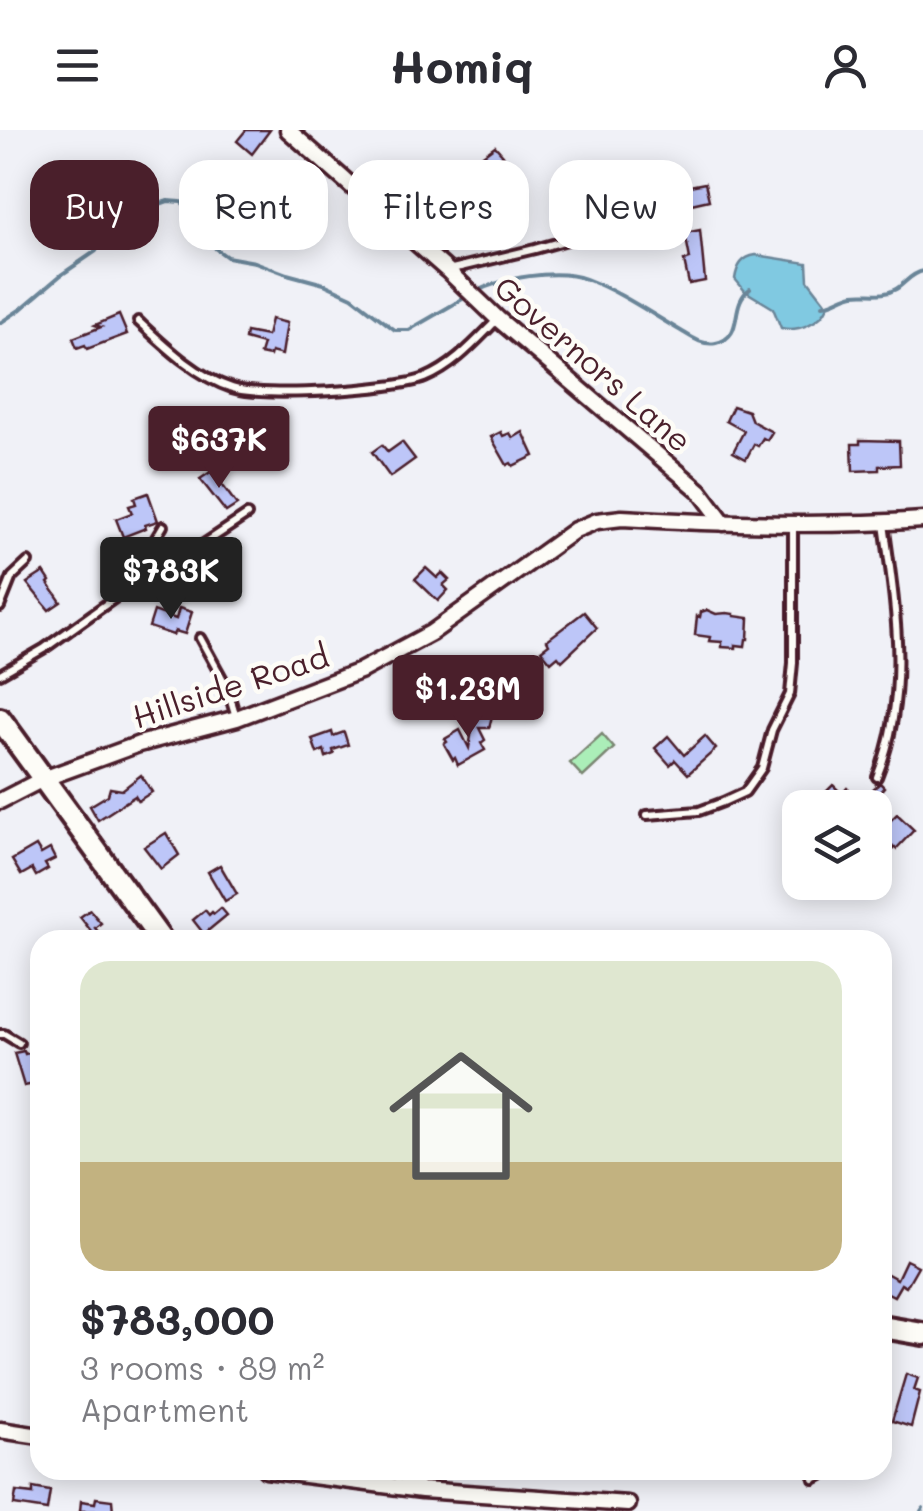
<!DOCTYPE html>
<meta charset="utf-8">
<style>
:root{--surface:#fff;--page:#f2f2f3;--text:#2b2b33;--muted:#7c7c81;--accent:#4a1f2b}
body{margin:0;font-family:Mali,sans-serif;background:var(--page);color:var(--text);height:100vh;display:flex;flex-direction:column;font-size:38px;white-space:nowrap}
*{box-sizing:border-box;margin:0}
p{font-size:32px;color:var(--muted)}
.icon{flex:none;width:55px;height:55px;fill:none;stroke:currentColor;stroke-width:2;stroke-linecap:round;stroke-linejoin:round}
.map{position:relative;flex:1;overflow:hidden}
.side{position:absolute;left:30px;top:800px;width:862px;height:550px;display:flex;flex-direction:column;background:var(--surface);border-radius:30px;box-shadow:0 5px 25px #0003}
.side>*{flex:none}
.guide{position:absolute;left:30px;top:30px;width:865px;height:90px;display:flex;gap:20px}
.tools{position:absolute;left:782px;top:660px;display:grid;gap:20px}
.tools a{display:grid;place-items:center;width:110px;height:110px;border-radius:20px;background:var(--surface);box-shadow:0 5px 25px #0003;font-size:50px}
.price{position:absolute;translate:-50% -85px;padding:0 22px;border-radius:10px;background:var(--accent);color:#fff;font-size:32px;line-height:65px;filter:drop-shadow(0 2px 5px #0008)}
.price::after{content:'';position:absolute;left:50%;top:60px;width:30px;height:22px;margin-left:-15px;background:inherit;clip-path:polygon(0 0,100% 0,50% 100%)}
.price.on{background:#222;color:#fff}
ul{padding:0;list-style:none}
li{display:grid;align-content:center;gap:20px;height:530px;padding:0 50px}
li span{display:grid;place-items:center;height:310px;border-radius:30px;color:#555}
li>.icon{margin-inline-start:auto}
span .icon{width:180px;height:180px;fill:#fffc;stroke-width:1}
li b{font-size:42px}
.pill{padding:0 35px;border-radius:30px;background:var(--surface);box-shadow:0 5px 25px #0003;font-size:35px;line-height:90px}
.pill.on{background:var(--accent);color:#fff}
header{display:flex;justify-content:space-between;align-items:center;height:130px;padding:0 50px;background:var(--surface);font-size:45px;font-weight:700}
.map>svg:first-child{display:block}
</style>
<header><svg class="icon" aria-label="menu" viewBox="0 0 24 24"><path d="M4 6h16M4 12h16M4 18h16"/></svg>Homiq<svg class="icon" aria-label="person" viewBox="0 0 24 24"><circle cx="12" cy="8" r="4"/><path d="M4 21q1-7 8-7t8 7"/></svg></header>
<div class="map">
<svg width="923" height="1381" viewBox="0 0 923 1381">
<rect width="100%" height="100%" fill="#f0f1f7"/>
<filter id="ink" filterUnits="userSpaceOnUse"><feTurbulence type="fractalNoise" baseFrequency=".01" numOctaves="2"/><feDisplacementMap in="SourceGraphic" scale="20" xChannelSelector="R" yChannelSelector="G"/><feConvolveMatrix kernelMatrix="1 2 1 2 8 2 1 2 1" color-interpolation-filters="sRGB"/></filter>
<g filter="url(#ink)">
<polygon fill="#abeeb8" stroke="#7a8672" stroke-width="2.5" points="602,604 614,618 583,647 570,633"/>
<path fill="#80c9e1" stroke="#6a8598" stroke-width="2.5" d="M756,125L807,133L808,150L828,176C821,193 798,202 781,198L773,178L745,161L735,149C737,136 742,127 756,125Z"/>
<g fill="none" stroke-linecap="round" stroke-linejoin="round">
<g stroke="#6a8598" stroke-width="4">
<path d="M475,162C501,148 557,138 586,149C620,162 650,183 681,201C691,207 703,216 716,213C746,206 728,174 750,159"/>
<path d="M823,175C834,174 843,166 854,164C868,162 883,167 896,159C906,153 910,144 923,141"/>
<polyline points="0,193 21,179 61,145 96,121 100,114 99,95 118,71 126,73 139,81 168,71 181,72 193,81 216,119 227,127 255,132 287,144 324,154 352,167 395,200 409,200 466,167"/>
<polyline points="921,1381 923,1378"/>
</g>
</g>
<g fill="#bdc6f8" stroke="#4a1f2b" stroke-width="2.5">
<polygon points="246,0 270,0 252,24 237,11"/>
<polygon points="495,16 503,25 500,27 517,49 507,57 505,53 498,59 476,30"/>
<polygon points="705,53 709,70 678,77 674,59"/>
<polygon points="700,100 705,151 689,154 684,131 690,129 685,103"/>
<polygon points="119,185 127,204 87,219 85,215 77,218 73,208 101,197 95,195"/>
<polygon points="271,189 287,193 282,225 271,222 270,226 260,224 263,214 245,209 246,202 267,206"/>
<polygon points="733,276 748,281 752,291 772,302 767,310 763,308 758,316 754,314 746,329 733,322 744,301 726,291"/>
<polygon points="501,302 503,306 510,303 513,308 523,302 534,326 513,336 511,333 507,335 491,307"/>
<polygon points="860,310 899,311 900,335 879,336 879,340 853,341 852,314 860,314"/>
<polygon points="402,312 415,329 390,347 372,322 382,315 388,322"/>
<polygon points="212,341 237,375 226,382 200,349"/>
<polygon points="148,363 158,391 145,395 146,398 123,407 116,389 132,383 129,376 136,374 134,368"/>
<polygon points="426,438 437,448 442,443 449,450 443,455 448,460 438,471 415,449"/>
<polygon points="44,442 50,451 48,453 61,472 49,480 27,453"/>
<polygon points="179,478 192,482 185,504 175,501 173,505 149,497 154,481 176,489"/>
<polygon points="707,480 716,484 727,483 734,484 734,486 749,488 748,509 746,509 745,516 736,515 736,518 722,517 722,512 709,511 710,507 695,505 697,486 700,487 701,482"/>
<polygon points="584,482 597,498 562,531 558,526 551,532 541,520 549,514 547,510"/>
<polygon points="475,582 492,586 489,598 479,598 485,610 481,613 485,620 458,635 455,628 453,630 444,614 447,612 445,609 460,600 469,618"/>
<polygon points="332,602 333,606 344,602 348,615 333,620 334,624 326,627 324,620 317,623 312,609"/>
<polygon points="668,606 684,625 705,606 716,619 688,644 675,630 670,635 655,618"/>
<polygon points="141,645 152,662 138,671 135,666 98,690 90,676 108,665 110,658 122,660"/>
<polygon points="880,653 884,657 873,670 881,678 875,678 890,691 897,684 914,700 896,719 894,717 893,719 880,707 875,713 875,678 839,678 824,664 833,655 842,664 847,658 858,668 862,665 864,667"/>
<polygon points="166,703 179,725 161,739 144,717"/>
<polygon points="36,716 41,724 50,719 55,729 45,734 48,739 36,746 32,739 21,745 12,730"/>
<polygon points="220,735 237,764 225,771 208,742"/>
<polygon points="221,778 227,785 204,804 193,790 205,780 209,785 212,782 214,784"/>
<polygon points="90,780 101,793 95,798 105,810 93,810 88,803 91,801 80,787"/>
<polygon points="24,921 25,924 33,922 34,925 38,924 40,953 24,956 14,923"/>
<polygon points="906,1130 918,1136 906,1157 901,1154 894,1166 882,1160 882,1141 897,1149"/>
<polygon points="906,1244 918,1248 914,1260 920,1262 911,1297 892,1291"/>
<polygon points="33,1358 50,1361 47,1380 14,1375 16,1362 33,1364"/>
<polygon points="96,1368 112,1370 113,1381 80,1381 81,1371 95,1373"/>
</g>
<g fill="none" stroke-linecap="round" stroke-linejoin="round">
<g stroke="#4a1f2b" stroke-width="14">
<g id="lane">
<polyline points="448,140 535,119 649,87"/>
<path d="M138,191C165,216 197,247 232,258C262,268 395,260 425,248C454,236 475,212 497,190"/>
<polyline points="132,455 138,438 163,396"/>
<polyline points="0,477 12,447 28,432"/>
<polyline points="200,508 227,557 236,587"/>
<polyline points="0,544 45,518 140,450 196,419 247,385"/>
<path d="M877,647C910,564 896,480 884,394"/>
<polyline points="647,685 699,681 723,672 745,662 762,638 772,600 790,564 793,533 793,395"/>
<polyline points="0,904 4,904 19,913"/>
<polyline points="882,1216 887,1201"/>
<polyline points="814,1349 831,1340"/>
</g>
</g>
<g stroke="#4a1f2b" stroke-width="21">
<g id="street">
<polyline points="288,0 447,140 498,189 700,361 724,393"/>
<path d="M0,671L43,649L139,614L237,588L360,541L431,503L575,400L597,391L622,388C722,394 823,397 923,390"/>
<polyline points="0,1300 40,1306"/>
<polyline points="266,1340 422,1360 628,1374"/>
</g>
</g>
<g stroke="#4a1f2b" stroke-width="28">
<g id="secondary">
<polyline points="0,589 161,810"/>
<polyline points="882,1197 923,1204"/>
</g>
</g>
<use href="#lane" stroke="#fdfcf7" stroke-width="6"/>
<use href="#street" stroke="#fdfcf7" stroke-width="14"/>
<use href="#secondary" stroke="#fdfcf7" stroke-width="20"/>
</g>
</g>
<g text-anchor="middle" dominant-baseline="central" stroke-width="9" stroke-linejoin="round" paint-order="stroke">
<g font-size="32" fill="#4a1f2b" stroke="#fdfcf7">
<text transform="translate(594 233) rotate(41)">Governors Lane</text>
<text transform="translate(230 555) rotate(-18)">Hillside Road</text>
</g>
</g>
</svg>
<div class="tools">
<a><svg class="icon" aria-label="layers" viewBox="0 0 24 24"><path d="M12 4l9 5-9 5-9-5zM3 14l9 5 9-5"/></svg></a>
</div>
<b class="price" style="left:219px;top:361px">$637K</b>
<b class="price on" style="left:171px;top:492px">$783K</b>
<b class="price" style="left:468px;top:610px">$1.23M</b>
<div class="guide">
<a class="pill on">Buy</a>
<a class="pill">Rent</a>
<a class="pill">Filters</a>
<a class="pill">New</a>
</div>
<section class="side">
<ul>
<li><span style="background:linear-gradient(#dfe7d0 65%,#c2b280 0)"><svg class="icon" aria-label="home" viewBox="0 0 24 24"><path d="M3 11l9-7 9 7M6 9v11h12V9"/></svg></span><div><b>$783,000</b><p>3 rooms · 89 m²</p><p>Apartment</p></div></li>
</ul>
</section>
</div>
